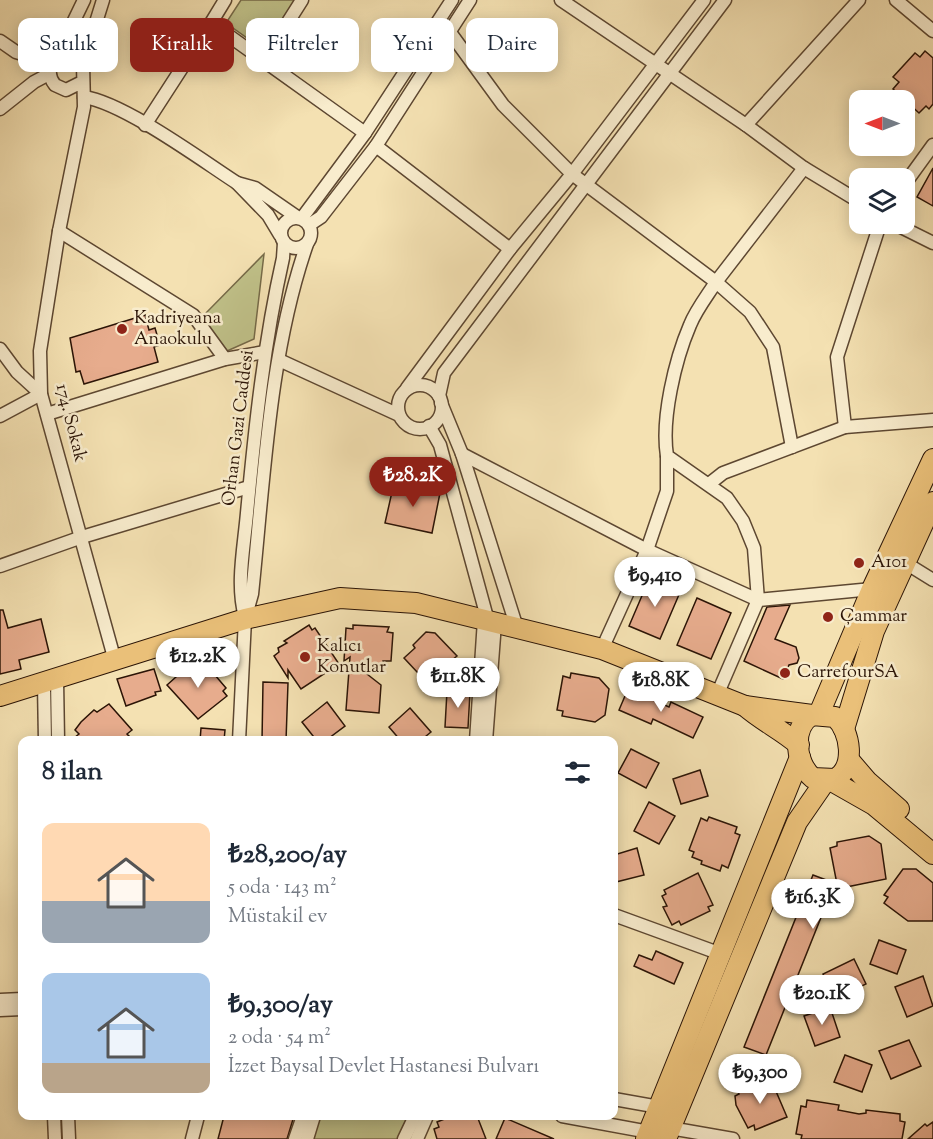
<!DOCTYPE html>
<html lang="tr">
<meta charset="utf-8">
<style>
:root{--surface:#fff;--page:#f2f2f3;--text:#1f2937;--muted:#747a83;--accent:#8f2418}
body{margin:0;font-family:"Sorts Mill Goudy",serif;background:var(--page);color:var(--text);height:100vh;display:flex;flex-direction:column;font-size:22px;white-space:nowrap}
*{box-sizing:border-box;margin:0}
p{font-size:20px;color:var(--muted)}
.icon{flex:none;width:33px;height:33px;fill:none;stroke:currentColor;stroke-width:2;stroke-linecap:round;stroke-linejoin:round}
.map{position:relative;flex:1;overflow:hidden}
.panel{position:absolute;left:18px;top:736px;width:600px;height:384px;display:flex;flex-direction:column;background:var(--surface);border-radius:12px;box-shadow:0 3px 15px #0003}
.panel>*{flex:none}
.top-card{position:absolute;left:18px;top:18px;width:600px;height:54px;display:flex;gap:12px}
.needle{width:39px;rotate:270deg}
.controls{position:absolute;left:849px;top:90px;display:grid;gap:12px}
.controls a{display:grid;place-items:center;width:66px;height:66px;border-radius:12px;background:var(--surface);box-shadow:0 3px 15px #0003;font-size:30px}
.price{position:absolute;translate:-50% -51px;padding:0 14px;border-radius:21px;background:#fff;color:#222;font-size:20px;line-height:39px;filter:drop-shadow(0 2px 3px #0008)}
.price::after{content:'';position:absolute;left:50%;top:36px;width:18px;height:14px;margin-left:-9px;background:inherit;clip-path:polygon(0 0,100% 0,50% 100%)}
.price.current{background:var(--accent);color:#fff}
ul{padding:0;list-style:none}
li{display:flex;align-items:center;gap:18px;height:150px;padding:0 24px}
li span{display:grid;place-items:center;flex:none;width:168px;height:120px;border-radius:12px;color:#555}
li>.icon{margin-inline-start:auto}
span .icon{width:72px;height:72px;fill:#fffc;stroke-width:1}
li b{font-size:26px}
h2{display:flex;justify-content:space-between;align-items:center;height:72px;padding:0 24px;font-size:26px}
.pill{padding:0 21px;border-radius:12px;background:var(--surface);box-shadow:0 3px 15px #0003;font-size:21px;line-height:54px}
.pill.current{background:var(--accent);color:#fff}
.map>svg:first-child{display:block}
</style>
<div class="map">
<svg width="933" height="1139" viewBox="0 0 933 1139">
<rect width="100%" height="100%" fill="#f4e1b2"/>
<filter id="stains"><feTurbulence type="fractalNoise" baseFrequency=".00333" numOctaves="4"/><feColorMatrix values="0 0 0 0 .2 0 0 0 0 .09 0 0 0 0 .02 0 0 0 .5 -.17"/></filter>
<radialGradient id="worn" r=".72"><stop offset=".6" stop-color="#630" stop-opacity="0"/><stop offset="1" stop-color="#630" stop-opacity=".3"/></radialGradient>
<g fill="#c0c189" stroke="#766a48" stroke-width="1.5">
<polygon points="241,0 296,0 264,50 226,23"/>
<polygon points="264,254 254,339 227,351 202,317"/>
<polygon points="318,1116 412,1116 401,1139 311,1139"/>
</g>
<g fill="#e7ac8d" stroke="#2b1406" stroke-width="1.5">
<polygon points="925,51 933,58 933,104 929,109 926,106 919,113 893,89 899,82 893,77 915,53 920,57"/>
<polygon points="933,168 933,206 917,197"/>
<polygon points="145,315 149,330 155,328 160,345 154,347 158,362 84,384 80,371 76,372 70,338"/>
<polygon points="394,483 440,493 432,533 385,523"/>
<polygon points="650,577 681,590 660,639 629,626"/>
<polygon points="697,598 731,613 711,659 677,645"/>
<polygon points="790,605 775,639 796,647 799,658 797,663 789,665 783,679 744,661 767,607"/>
<polygon points="0,610 3,610 8,628 41,619 49,652 19,660 21,669 0,674"/>
<polygon points="309,625 312,630 315,628 339,664 301,689 288,670 288,678 274,656 279,652 278,648 287,643 284,641"/>
<polygon points="353,625 389,627 387,632 393,633 391,661 383,661 383,669 358,667 381,685 379,713 346,710 350,657 344,661 346,628 353,629"/>
<polygon points="426,632 435,633 457,656 452,660 458,667 433,689 404,658 415,648 413,645"/>
<polygon points="195,660 199,665 203,661 226,688 223,691 227,696 198,719 167,685"/>
<polygon points="154,669 161,691 155,692 156,695 126,706 117,679"/>
<polygon points="571,673 599,678 609,689 605,715 595,722 562,716 563,711 557,710 563,676 570,678"/>
<polygon points="263,682 288,683 286,741 262,741"/>
<polygon points="628,689 669,707 671,702 703,717 693,738 653,719 651,724 619,710"/>
<polygon points="447,691 470,692 468,728 445,727"/>
<polygon points="327,702 345,726 325,741 317,741 302,722"/>
<polygon points="109,704 132,730 127,734 134,741 70,741 79,734 75,730 81,722 94,710 97,712"/>
<polygon points="410,708 431,732 420,741 401,741 389,727"/>
<polygon points="201,728 225,730 224,741 200,741"/>
<polygon points="631,749 659,763 646,788 618,773"/>
<polygon points="700,770 708,796 681,804 673,779"/>
<polygon points="649,802 675,816 659,844 634,831"/>
<polygon points="709,817 737,827 735,833 740,835 728,868 722,865 720,871 701,864 702,861 692,857 694,852 689,850 701,818 707,821"/>
<polygon points="869,836 881,844 886,879 832,890 766,1055 744,1047 813,875 837,884 830,848 837,846 837,842"/>
<polygon points="637,848 644,875 616,882 614,855"/>
<polygon points="903,869 916,869 933,883 933,921 908,921 884,903 888,897 884,895"/>
<polygon points="698,873 713,905 708,907 710,911 681,925 679,921 672,925 663,907 667,906 662,896 666,894 664,890"/>
<polygon points="879,940 906,950 897,974 870,964"/>
<polygon points="656,951 683,963 674,984 634,966 639,955 652,960"/>
<polygon points="854,959 866,984 835,999 823,974"/>
<polygon points="923,976 933,1006 907,1017 895,987"/>
<polygon points="830,1007 840,1037 815,1046 804,1016"/>
<polygon points="909,1040 921,1066 891,1079 879,1051"/>
<polygon points="845,1055 872,1065 862,1092 834,1082"/>
<polygon points="767,1080 768,1083 772,1082 787,1117 755,1130 754,1125 748,1128 736,1105 735,1096 739,1094 736,1089"/>
<polygon points="807,1100 839,1105 838,1110 859,1114 866,1113 866,1110 900,1114 900,1121 905,1122 902,1139 801,1139 802,1135 796,1134 801,1106 806,1107"/>
<polygon points="224,1116 294,1116 287,1139 218,1139"/>
<polygon points="452,1116 477,1116 486,1139 437,1139 434,1129 439,1127 437,1122"/>
<polygon points="505,1118 554,1139 496,1139"/>
<polygon points="933,1122 933,1139 908,1139 925,1124 927,1126"/>
</g>
<g fill="none" stroke-linecap="round" stroke-linejoin="round">
<g stroke="#5d4731" stroke-width="15">
<g id="minor">
<polyline points="561,0 746,125 804,168 860,202"/>
<polyline points="896,0 933,31"/>
<polyline points="211,23 225,0"/>
<path d="M449,31L503,105L572,174L716,282C707,296 696,310 690,325C675,360 661,419 667,456L727,498L743,521L754,548L758,600L717,695"/>
<polyline points="0,41 16,52 52,63"/>
<polyline points="62,55 69,31 84,0"/>
<polyline points="264,60 302,0"/>
<polyline points="83,64 103,0"/>
<path d="M82,82L66,90L55,85C38,64 67,43 83,64L84,107L59,231L40,351L41,394L115,661"/>
<path d="M84,97C124,103 200,159 237,183"/>
<polyline points="0,109 34,82 49,74"/>
<polyline points="145,125 211,23 365,133"/>
<polyline points="746,125 859,0"/>
<polyline points="376,146 510,249"/>
<polyline points="904,185 933,145"/>
<circle cx="296" cy="233" r="15"/>
<polyline points="302,218 365,133 452,0"/>
<polyline points="895,224 933,243"/>
<polyline points="309,225 321,217 376,146 470,0"/>
<polyline points="59,231 193,315 225,359"/>
<polyline points="280,235 268,215 237,183 255,188 297,217"/>
<polyline points="0,349 17,372 41,394 0,416"/>
<polyline points="279,360 399,415"/>
<circle cx="420" cy="407" r="22"/>
<polyline points="407,388 510,249 572,174 704,0"/>
<polyline points="439,396 444,373 725,0"/>
<polyline points="441,403 462,454 517,628"/>
<polyline points="47,414 225,359 265,352"/>
<polyline points="429,426 440,445 488,621"/>
<polyline points="845,427 837,357 880,224"/>
<polyline points="792,447 773,347 750,312 716,282 804,168"/>
<polyline points="462,454 647,550 758,600 872,589"/>
<polyline points="709,484 723,473 845,427 933,420"/>
<polyline points="904,562 933,580"/>
<polyline points="0,566 82,537 249,487"/>
<path d="M245,617C236,584 244,548 247,513C255,428 264,342 283,258L284,243"/>
<polyline points="602,649 647,550 667,491 667,456"/>
<polyline points="57,680 58,741"/>
<polyline points="44,684 45,741"/>
<path d="M239,741L245,619L252,594C264,480 269,353 307,244"/>
<polyline points="476,741 484,620"/>
<polyline points="486,741 495,623"/>
<polyline points="614,915 721,954"/>
<polyline points="0,1000 22,999"/>
<polyline points="0,1010 22,1009"/>
<polyline points="614,1099 659,1107"/>
<polyline points="54,1116 55,1139"/>
<polyline points="68,1116 69,1139"/>
<polyline points="562,1116 649,1132"/>
<polyline points="670,1128 733,1139"/>
<polyline points="192,1139 198,1116"/>
<polyline points="295,1139 303,1116"/>
<polyline points="307,1139 314,1116"/>
<polyline points="404,1139 415,1116"/>
<polyline points="417,1139 427,1116"/>
</g>
</g>
<g stroke="#2b1406" stroke-width="22">
<g id="primary">
<polyline points="0,696 245,619 340,598 416,603 602,649 745,706"/>
<polyline points="819,714 872,589 933,459"/>
<path d="M812,715L835,717C851,731 856,768 835,779L813,778C795,764 791,727 812,715Z"/>
<polyline points="844,729 874,631 933,502"/>
<path d="M799,745C782,730 762,721 745,706L812,715"/>
<polyline points="849,760 867,781 899,809"/>
<polyline points="830,780 874,805 933,854"/>
<polyline points="646,1139 800,757"/>
<polyline points="666,1139 797,822 826,780"/>
</g>
</g>
<use href="#minor" stroke="#f8eccd" stroke-width="12"/>
<use href="#primary" stroke="#eac079" stroke-width="20"/>
</g>
<g fill="#8f2418" stroke="#f8eccd" stroke-width="2">
<circle cx="122" cy="329" r="6"/>
<circle cx="859" cy="563" r="6"/>
<circle cx="828" cy="617" r="6"/>
<circle cx="305" cy="657" r="6"/>
<circle cx="785" cy="673" r="6"/>
</g>
<g text-anchor="middle" dominant-baseline="central" stroke-width="5" stroke-linejoin="round" paint-order="stroke">
<g font-size="18" fill="#2b1406" stroke="#f8eccd" text-anchor="start">
<text x="134" y="319">Kadriyeana<tspan x="134" dy="21">Anaokulu</tspan></text>
<text x="871" y="563">A101</text>
<text x="840" y="617">Çammar</text>
<text x="317" y="647">Kalıcı<tspan x="317" dy="21">Konutlar</tspan></text>
<text x="797" y="673">CarrefourSA</text>
</g>
<g font-size="18" fill="#2b1406" stroke="#f8eccd">
<text transform="translate(70 423) rotate(76)">174. Sokak</text>
<text transform="translate(239 428) rotate(-83)">Orhan Gazi Caddesi</text>
</g>
</g>
<rect width="100%" height="100%" filter="url(#stains)"/>
<rect width="100%" height="100%" fill="url(#worn)"/>
</svg>
<div class="controls">
<a><svg class="needle" viewBox="-14 -14 28 28"><path d="M0-13l5 13h-10z" fill="#e53935"/><path d="M0 13l5-13h-10z" fill="#747a83"/></svg></a>
<a><svg class="icon" aria-label="layers" viewBox="0 0 24 24"><path d="M12 4l9 5-9 5-9-5zM3 14l9 5 9-5"/></svg></a>
</div>
<b class="price current" style="left:413px;top:508px">₺28.2K</b>
<b class="price" style="left:655px;top:608px">₺9,410</b>
<b class="price" style="left:198px;top:689px">₺12.2K</b>
<b class="price" style="left:458px;top:709px">₺11.8K</b>
<b class="price" style="left:661px;top:713px">₺18.8K</b>
<b class="price" style="left:813px;top:930px">₺16.3K</b>
<b class="price" style="left:822px;top:1026px">₺20.1K</b>
<b class="price" style="left:760px;top:1105px">₺9,300</b>
<div class="top-card">
<a class="pill">Satılık</a>
<a class="pill current">Kiralık</a>
<a class="pill">Filtreler</a>
<a class="pill">Yeni</a>
<a class="pill">Daire</a>
</div>
<section class="panel">
<h2>8 ilan<svg class="icon" aria-label="filters" viewBox="0 0 24 24"><path d="M4 7h16M4 17h16"/><circle cx="9" cy="7" r="2"/><circle cx="15" cy="17" r="2"/></svg></h2>
<ul>
<li><span style="background:linear-gradient(#ffd9b3 65%,#9aa5b1 0)"><svg class="icon" aria-label="home" viewBox="0 0 24 24"><path d="M3 11l9-7 9 7M6 9v11h12V9"/></svg></span><div><b>₺28,200/ay</b><p>5 oda · 143 m²</p><p>Müstakil ev</p></div></li>
<li><span style="background:linear-gradient(#a9c7e8 75%,#b9a48a 0)"><svg class="icon" aria-label="home" viewBox="0 0 24 24"><path d="M3 11l9-7 9 7M6 9v11h12V9"/></svg></span><div><b>₺9,300/ay</b><p>2 oda · 54 m²</p><p>İzzet Baysal Devlet Hastanesi Bulvarı</p></div></li>
</ul>
</section>
</div>
